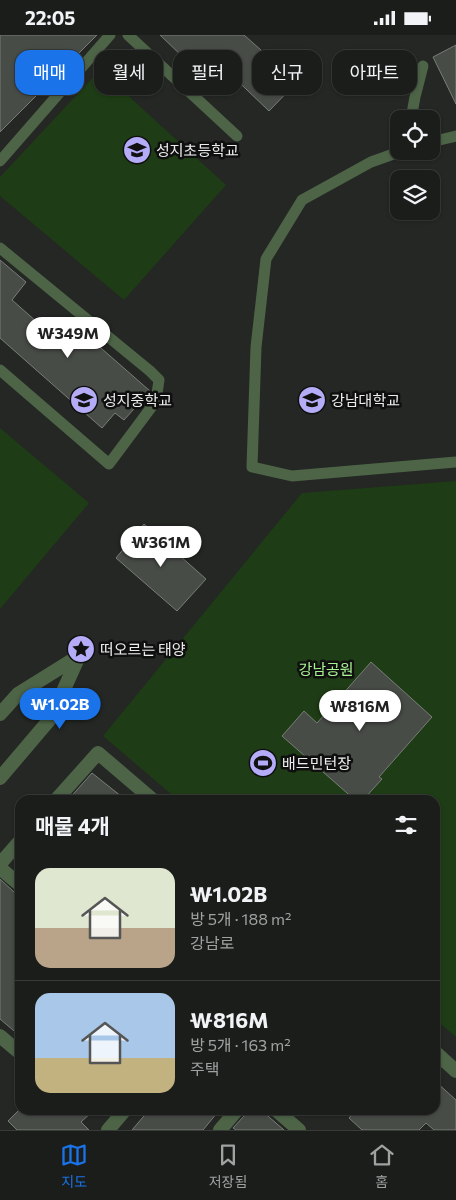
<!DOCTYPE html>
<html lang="ko">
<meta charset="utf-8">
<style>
:root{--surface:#1b1d1a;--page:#242623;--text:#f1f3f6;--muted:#a0a2a2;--line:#393b39;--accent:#1a73e8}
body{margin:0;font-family:Commissioner,"Noto Sans KR",sans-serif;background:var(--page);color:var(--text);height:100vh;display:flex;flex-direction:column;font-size:19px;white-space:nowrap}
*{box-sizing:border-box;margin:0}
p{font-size:16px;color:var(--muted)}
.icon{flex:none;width:28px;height:28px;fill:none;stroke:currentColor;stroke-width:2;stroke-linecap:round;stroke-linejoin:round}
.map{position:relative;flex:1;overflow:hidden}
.sheet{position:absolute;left:15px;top:760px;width:425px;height:320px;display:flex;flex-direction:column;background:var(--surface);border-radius:15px;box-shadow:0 1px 4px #0004,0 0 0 1px var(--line)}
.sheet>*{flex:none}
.banner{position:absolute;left:15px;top:15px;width:426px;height:45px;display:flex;gap:10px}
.controls{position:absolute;left:390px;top:75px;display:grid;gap:10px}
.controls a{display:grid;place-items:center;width:50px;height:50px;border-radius:10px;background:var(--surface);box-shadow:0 1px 4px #0004,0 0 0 1px var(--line);font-size:25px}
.price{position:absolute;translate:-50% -42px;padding:0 11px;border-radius:18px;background:#fff;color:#222;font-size:16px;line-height:32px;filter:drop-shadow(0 1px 2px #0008)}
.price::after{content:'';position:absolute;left:50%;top:30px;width:15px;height:11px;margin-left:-8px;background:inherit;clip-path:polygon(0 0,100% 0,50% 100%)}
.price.active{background:var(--accent);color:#fff}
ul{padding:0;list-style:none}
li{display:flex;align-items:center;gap:15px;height:125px;padding:0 20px}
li+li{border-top:1px solid var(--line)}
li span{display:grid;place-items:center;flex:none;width:140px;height:100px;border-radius:15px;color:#555}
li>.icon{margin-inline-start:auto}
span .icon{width:60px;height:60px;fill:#fffc;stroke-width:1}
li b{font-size:21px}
h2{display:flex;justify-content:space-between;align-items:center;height:60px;padding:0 20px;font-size:21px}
.chip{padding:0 18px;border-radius:15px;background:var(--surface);box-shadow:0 1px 4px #0004,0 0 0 1px var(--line);font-size:18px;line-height:45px}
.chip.active{background:var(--accent);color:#fff}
.status{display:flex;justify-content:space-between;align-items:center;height:35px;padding:0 25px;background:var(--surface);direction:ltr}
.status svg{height:14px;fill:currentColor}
.menu{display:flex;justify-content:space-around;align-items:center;height:70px;border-top:1px solid var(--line);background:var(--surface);font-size:14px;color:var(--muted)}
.menu a{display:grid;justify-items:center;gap:2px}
.menu .active{color:var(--accent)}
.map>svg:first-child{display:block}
</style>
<div class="status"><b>22:05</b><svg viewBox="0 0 49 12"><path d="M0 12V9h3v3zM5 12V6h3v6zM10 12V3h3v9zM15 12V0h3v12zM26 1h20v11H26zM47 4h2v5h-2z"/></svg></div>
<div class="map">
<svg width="456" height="1095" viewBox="0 0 456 1095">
<rect width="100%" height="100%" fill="#242723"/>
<g fill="#1e3c15">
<polygon points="100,35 226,150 124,265 0,161 0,142"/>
<polygon points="0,393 89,468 0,574"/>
<polygon points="456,446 456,1002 435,984 435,765 178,765 103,701 302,458"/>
</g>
<g fill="#484c47" stroke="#797d78">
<polygon points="0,0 97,0 0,97"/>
<polygon points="160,0 244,0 297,47 269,76 224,33 210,48"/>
<polygon points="456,10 456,69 433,22"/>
<polygon points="0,225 26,247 12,265 54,302 69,285 150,356 124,385 115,378 102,393 0,303"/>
<polygon points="144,489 206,544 177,576 116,523"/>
<polygon points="371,627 432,682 379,742 382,744 363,765 355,765 282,701 304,676 317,688"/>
<polygon points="92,738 126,765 68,765"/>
<polygon points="0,844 14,857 20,859 20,1001 0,984"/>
<polygon points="435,1046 456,1065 456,1095 434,1095 426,1088 419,1095 362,1095 349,1083 356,1075 435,1075"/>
<polygon points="19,1075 94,1075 81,1087 89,1095 17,1095 8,1086"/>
<polygon points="149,1075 226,1075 220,1081 217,1078 203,1095 132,1095"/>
<polygon points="246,1075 261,1075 284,1095 236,1095 233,1093 244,1081"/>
</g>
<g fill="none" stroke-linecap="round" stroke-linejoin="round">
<g stroke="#4d6447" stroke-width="11">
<polyline points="128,0 237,101"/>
<polyline points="411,84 415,62 423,31"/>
<polyline points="431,107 456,101"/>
<polyline points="402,116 371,127 302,165 266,224 256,312 252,432 292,441 456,427"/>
<polyline points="0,126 110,0"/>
<polyline points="0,213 150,336 159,345 156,366 109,429 0,335"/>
</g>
<g stroke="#4d6447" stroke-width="14">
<polyline points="56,765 98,718 153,765"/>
<polyline points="0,829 20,806"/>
<polyline points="0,833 20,850"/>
<polyline points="0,1001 20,1018"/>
<polyline points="435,1017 456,1036"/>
<polyline points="276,1075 299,1095"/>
<polyline points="108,1095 125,1075"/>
<polyline points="220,1095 237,1075"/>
</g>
<g stroke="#4d6447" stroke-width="14">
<polyline points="0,679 18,659 79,621"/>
<polyline points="0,743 51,683 79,621"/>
</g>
</g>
<defs>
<g id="school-disc" transform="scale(1.4375)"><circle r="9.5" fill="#b5acf8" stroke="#0e0f0e"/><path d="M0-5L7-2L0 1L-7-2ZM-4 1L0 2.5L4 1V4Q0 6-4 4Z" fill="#111"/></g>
<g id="university-disc" transform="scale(1.4375)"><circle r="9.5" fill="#b5acf8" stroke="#0e0f0e"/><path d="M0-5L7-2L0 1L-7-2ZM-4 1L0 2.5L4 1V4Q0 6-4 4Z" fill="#111"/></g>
<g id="sight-disc" transform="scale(1.4375)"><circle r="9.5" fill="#b5acf8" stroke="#0e0f0e"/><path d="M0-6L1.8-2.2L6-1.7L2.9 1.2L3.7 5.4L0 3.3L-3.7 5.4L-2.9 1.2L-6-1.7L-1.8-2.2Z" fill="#111"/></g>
<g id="stadium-disc" transform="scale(1.4375)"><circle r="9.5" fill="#b5acf8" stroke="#0e0f0e"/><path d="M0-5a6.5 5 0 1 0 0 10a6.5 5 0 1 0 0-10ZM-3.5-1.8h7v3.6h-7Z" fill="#111"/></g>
</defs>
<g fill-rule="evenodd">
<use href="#school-disc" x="137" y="115"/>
<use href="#school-disc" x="84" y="365"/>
<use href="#university-disc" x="312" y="365"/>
<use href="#sight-disc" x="81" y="614"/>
<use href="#stadium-disc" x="263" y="728"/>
</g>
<g text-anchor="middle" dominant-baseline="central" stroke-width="5" stroke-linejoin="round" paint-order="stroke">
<g font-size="15" fill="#ebeeeb" stroke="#0e0f0e" text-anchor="start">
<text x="156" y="115">성지초등학교</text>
<text x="103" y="365">성지중학교</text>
<text x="331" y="365">강남대학교</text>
<text x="100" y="614">떠오르는 태양</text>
<text x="282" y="728">배드민턴장</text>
</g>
<g font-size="15" fill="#a7f392" stroke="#0e0f0e">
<text x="326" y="634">강남공원</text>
</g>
</g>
</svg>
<div class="controls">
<a><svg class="icon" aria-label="locate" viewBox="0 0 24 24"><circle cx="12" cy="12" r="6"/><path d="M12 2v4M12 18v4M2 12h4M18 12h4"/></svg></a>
<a><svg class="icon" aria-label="layers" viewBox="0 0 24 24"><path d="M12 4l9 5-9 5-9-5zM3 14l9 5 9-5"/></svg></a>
</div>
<b class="price" style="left:68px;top:324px">₩349M</b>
<b class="price" style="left:161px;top:533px">₩361M</b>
<b class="price active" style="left:60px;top:695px">₩1.02B</b>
<b class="price" style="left:360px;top:697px">₩816M</b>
<div class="banner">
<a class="chip active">매매</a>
<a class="chip">월세</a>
<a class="chip">필터</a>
<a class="chip">신규</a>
<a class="chip">아파트</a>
</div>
<section class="sheet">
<h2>매물 4개<svg class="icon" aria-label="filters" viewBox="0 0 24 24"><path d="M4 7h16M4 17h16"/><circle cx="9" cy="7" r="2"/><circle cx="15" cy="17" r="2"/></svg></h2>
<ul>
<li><span style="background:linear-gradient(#dfe7d0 60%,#b9a48a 0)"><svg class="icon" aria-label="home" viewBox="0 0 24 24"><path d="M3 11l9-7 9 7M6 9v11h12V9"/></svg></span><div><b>₩1.02B</b><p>방 5개 · 188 m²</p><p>강남로</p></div></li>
<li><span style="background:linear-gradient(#a9c7e8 65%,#c2b280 0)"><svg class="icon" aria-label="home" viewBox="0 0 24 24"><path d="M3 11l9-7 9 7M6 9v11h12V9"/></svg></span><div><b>₩816M</b><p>방 5개 · 163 m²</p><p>주택</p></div></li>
</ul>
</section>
</div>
<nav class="menu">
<a class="active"><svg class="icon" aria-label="map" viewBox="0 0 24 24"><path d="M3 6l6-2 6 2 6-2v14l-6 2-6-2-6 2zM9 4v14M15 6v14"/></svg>지도</a>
<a><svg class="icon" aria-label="saved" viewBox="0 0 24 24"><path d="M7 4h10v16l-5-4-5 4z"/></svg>저장됨</a>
<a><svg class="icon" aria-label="home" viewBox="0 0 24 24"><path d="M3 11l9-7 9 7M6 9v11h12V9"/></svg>홈</a>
</nav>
